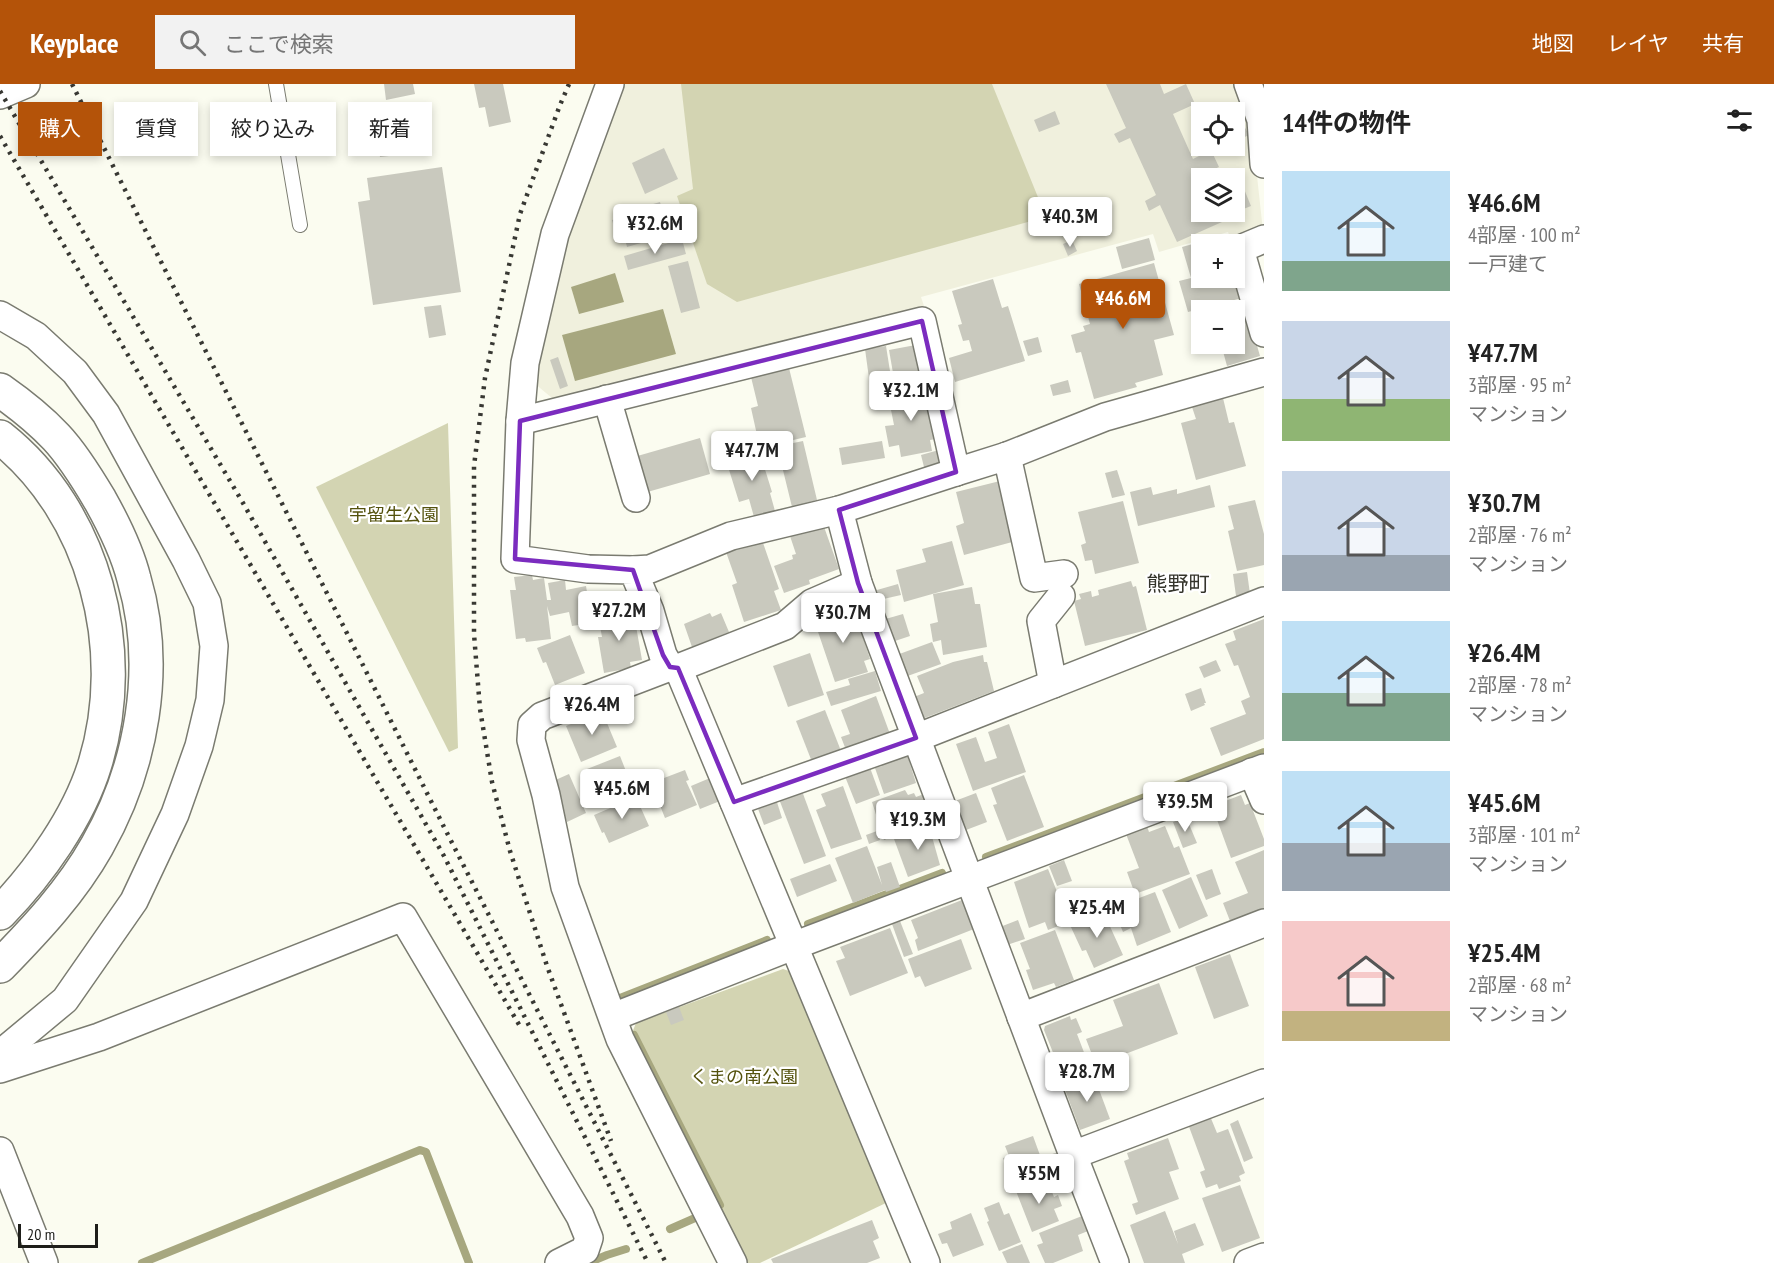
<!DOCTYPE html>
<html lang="ja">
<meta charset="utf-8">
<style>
:root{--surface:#fff;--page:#f2f2f2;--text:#222;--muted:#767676;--accent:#b45309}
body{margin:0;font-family:"PT Sans Narrow","Noto Sans JP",sans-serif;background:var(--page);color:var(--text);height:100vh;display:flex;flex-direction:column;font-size:22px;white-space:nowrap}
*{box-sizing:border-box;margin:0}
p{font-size:20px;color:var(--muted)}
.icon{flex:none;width:33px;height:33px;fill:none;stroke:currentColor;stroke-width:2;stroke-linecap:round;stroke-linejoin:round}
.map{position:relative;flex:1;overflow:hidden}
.side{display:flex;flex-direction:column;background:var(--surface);width:510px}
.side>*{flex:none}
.guide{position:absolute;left:18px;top:18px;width:570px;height:54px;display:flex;gap:12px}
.tools{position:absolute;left:1191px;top:18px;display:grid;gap:12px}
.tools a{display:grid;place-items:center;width:54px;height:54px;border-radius:0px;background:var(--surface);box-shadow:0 3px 9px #0003;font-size:30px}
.scale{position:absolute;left:18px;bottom:15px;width:80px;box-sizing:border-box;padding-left:6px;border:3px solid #1e1e1a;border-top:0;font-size:16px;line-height:21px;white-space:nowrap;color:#1e1e1a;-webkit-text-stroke:4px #fff;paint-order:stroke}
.price{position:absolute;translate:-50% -51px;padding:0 14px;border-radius:6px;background:#fff;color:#222;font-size:20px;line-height:39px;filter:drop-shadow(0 2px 3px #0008)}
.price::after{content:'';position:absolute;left:50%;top:36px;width:18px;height:14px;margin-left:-9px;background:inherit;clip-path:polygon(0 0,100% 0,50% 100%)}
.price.current{background:var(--accent);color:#fff}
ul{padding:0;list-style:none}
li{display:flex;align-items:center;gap:18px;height:150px;padding:0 18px}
li span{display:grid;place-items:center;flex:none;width:168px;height:120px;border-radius:0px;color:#555}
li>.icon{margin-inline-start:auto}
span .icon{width:72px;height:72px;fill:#fffc;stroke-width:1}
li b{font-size:26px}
h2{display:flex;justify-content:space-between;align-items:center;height:72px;padding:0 18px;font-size:26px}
.chip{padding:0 21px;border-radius:0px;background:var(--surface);box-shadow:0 3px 9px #0003;font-size:21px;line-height:54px}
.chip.current{background:var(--accent);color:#fff}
header{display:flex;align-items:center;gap:36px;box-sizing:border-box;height:84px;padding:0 30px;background:var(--accent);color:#fff}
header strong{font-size:28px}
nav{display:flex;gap:33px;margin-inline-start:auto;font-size:21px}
.search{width:420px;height:54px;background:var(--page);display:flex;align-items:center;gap:15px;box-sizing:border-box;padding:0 21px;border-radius:0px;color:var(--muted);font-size:22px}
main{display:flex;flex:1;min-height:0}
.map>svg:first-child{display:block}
</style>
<header>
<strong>Keyplace</strong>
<div class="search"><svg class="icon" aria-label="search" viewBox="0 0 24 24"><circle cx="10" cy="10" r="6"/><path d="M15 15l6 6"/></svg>ここで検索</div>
<nav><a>地図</a><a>レイヤ</a><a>共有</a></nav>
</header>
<main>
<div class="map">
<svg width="1264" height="1179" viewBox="0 0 1264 1179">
<rect width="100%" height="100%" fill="#fbfcf0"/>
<path fill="#f0f0dd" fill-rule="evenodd" d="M622,0H1237L1252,46L1263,147L1231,156L1228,148L1159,168L1153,150L921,213L924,222L558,319L534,299L571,141ZM1202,28H1234V62H1202ZM1202,94H1234V128H1202Z"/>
<g fill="#d3d4b2">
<polygon points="681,0 992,0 1046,133 737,218 707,200 677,112 693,105"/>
<polygon points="448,339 458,664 449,668 316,403"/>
<polygon points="783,885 792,888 888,1118 760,1179 745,1179 630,954 636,939"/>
</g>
<g fill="#a7a77f">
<polygon points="615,189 624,218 579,230 571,203"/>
<polygon points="663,225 676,270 575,297 562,251"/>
</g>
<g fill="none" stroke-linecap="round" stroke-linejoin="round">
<g stroke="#a7a77f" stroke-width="8">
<polyline points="986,773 1264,668"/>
<polyline points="808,840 942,789"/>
<polyline points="620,914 767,856"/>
<polyline points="634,951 720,1121"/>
<polyline points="670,1145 695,1134"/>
<polyline points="142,1179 420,1066 426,1068 469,1179"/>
<polyline points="588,1179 607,1171 626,1165"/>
</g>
</g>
<g fill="#c9c9be">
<polygon points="384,0 413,0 415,10 386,16"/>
<polygon points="474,0 503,0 511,38 489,43 485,23 479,24"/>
<polygon points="1106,0 1160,0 1164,10 1186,0 1195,20 1173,30 1193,75 1211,66 1219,83 1201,91 1202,128 1217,128 1222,138 1177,158 1160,121 1149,127 1145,117 1156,111 1130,54 1119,59 1114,50 1126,44"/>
<polygon points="1241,17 1250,34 1242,38 1249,51 1234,58 1234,28 1218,28"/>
<polygon points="318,21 321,34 301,38 298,25"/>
<polygon points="1055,27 1060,40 1039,48 1034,36"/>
<polygon points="383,41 389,72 380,73 375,43"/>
<polygon points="664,64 678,95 645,110 632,79"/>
<polygon points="442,83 461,208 373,221 358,118 370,116 367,94"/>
<polygon points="1244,105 1251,122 1241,126 1234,109"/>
<polygon points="660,118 669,151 627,163 623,147 616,149 612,136 620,134 619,130"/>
<polygon points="1225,151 1228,160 1202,160 1202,194 1234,194 1242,214 1188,228 1179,197 1191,194 1182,163"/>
<polygon points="1149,154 1155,176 1122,185 1116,163"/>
<polygon points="682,155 686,170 628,186 624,172"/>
<polygon points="1072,156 1077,167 1068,172 1063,160"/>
<polygon points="688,177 700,224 681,229 668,182"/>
<polygon points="1154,179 1174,251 1154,256 1163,291 1135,299 1137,303 1094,315 1081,268 1076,269 1071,251 1085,247 1083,242 1090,240 1079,200"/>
<polygon points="993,195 1002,224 1008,222 1025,277 955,298 949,274 972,267 969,256 963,257 958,241 962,240 952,207"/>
<polygon points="441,221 446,251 429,254 424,223"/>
<polygon points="1247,227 1260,272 1227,282 1221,260 1234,260 1234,230"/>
<polygon points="1038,253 1042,268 1028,272 1023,257"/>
<polygon points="921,260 928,300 896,306 889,266"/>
<polygon points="886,262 893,306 871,309 865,265"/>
<polygon points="558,273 568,302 560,305 550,276"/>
<polygon points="789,284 806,353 763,363 761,350 757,351 751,324 758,322 751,293"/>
<polygon points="1068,296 1071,308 1053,312 1050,301"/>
<polygon points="926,303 936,355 930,356 932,367 901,373 899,361 889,363 885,342 894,341 888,311"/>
<polygon points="1223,314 1229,339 1234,338 1246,382 1196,396 1181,339 1196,335 1192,323"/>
<polygon points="700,354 710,390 637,411 627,375"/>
<polygon points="803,357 817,416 792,423 781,378 778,379 774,363"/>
<polygon points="882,357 885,374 842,381 839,364"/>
<polygon points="759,366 772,408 770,409 775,427 754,433 749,415 739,418 726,376"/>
<polygon points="939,366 943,383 925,387 921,371"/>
<polygon points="1117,386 1125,411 1112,414 1105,389"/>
<polygon points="1000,397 1016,457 964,471 956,442 964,439 956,408"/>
<polygon points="1210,401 1215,423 1138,442 1130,408 1151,403 1153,411 1177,405 1177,410"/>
<polygon points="1255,416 1264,450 1264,481 1237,487 1228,447 1234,445 1228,422"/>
<polygon points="1123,417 1139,479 1095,490 1092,476 1085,477 1081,461 1086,459 1078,428"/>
<polygon points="823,440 839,485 809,496 810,500 784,509 774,482 793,475 792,471 796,470 790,452"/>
<polygon points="762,456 779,505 774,507 781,526 744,538 732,501 737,499 726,468"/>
<polygon points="952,457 964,501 904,518 896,486 926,478 922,465"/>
<polygon points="1247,488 1250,510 1236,512 1233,490"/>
<polygon points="532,491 533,496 544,494 547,516 551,516 548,499 565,496 566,506 586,502 592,539 572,542 569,528 550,532 547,522 551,555 526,558 525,554 516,555 510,506 516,506 514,493"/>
<polygon points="1131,497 1133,503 1136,502 1147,546 1085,562 1074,517 1081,515 1079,510 1091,507 1092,513 1099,511 1098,506"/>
<polygon points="898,500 901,511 879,516 877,506"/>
<polygon points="972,503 975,520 980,520 987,563 943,571 941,556 933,558 930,540 938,538 933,510"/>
<polygon points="624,511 628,523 608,528 605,516"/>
<polygon points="853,523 870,575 864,577 868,588 835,598 814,536"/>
<polygon points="633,525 642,576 630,578 631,584 604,589 598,553 602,553 599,537 612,535 612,528"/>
<polygon points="710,529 712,533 721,529 729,548 692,563 684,540"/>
<polygon points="903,530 910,552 889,559 882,536"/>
<polygon points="1264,535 1264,655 1221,672 1210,644 1246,630 1241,617 1250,613 1238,581 1234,582 1225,560 1236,556 1233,547"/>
<polygon points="570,551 585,589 555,601 546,578 543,579 537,564"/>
<polygon points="932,558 941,580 902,594 894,572"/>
<polygon points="810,569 824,611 788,623 773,582"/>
<polygon points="983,571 984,578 987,578 994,607 922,635 914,613 924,609 917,592 953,578"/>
<polygon points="1216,576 1221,587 1204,594 1199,583"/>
<polygon points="875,587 881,607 831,622 826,608 850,601 848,595"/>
<polygon points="1201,604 1206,619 1204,619 1205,621 1191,627 1185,610"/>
<polygon points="876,612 890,650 846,666 841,653 850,650 841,626"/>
<polygon points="825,626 841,667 812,678 796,637"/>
<polygon points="602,627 617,663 581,678 566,642"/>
<polygon points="1009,640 1026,688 973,707 956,660 976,653 985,678 997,674 988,648"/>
<polygon points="906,667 916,699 884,710 875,684 882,682 880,676"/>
<polygon points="620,672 633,705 595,720 582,687"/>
<polygon points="869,681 880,711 856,720 844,690"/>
<polygon points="685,686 689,696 686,697 697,721 665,734 651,699"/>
<polygon points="569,690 586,729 567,738 551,698"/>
<polygon points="1024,691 1044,743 1007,757 993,721 997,720 991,704"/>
<polygon points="710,694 720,717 700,725 691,702"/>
<polygon points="843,702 862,755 831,765 816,726 826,722 821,710"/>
<polygon points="905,706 908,711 914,709 916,713 924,710 934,736 884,756 872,718"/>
<polygon points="802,707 826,772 804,780 779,715"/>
<polygon points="976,709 987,738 966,746 955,717"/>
<polygon points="1241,711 1245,721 1250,719 1264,755 1264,762 1231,774 1212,722"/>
<polygon points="636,713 649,742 609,759 604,748 602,749 594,731"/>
<polygon points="776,715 782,734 764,741 757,722"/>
<polygon points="1186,733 1197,759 1183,764 1173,738"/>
<polygon points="929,742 940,781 908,793 894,755"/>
<polygon points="1147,742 1149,748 1165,742 1174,764 1179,762 1190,790 1135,810 1127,788 1139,784 1126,750"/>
<polygon points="877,747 880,756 869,760 866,751"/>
<polygon points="867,762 882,801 877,783 891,778 900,803 886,808 885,806 853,819 835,774"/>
<polygon points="1264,766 1264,829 1232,842 1223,819 1248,809 1235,778"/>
<polygon points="1064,776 1072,797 1057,802 1049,782"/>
<polygon points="830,780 837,797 797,813 790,795"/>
<polygon points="1048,785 1069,838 1048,846 1045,838 1029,844 1014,798"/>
<polygon points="1212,785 1221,810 1206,816 1196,791"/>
<polygon points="1191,793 1208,832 1179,845 1162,806"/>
<polygon points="1155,808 1171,848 1137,862 1131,844 1123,848 1113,824"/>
<polygon points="962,816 974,845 918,867 915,856 918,854 911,836"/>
<polygon points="1103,827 1123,871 1094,884 1086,866 1082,867 1070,841"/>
<polygon points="1018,836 1025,855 1007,861 1000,843"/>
<polygon points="900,837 913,870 904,873 892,840"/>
<polygon points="890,844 908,889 850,912 836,877 845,874 840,863"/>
<polygon points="1055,846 1074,896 1056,903 1054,899 1033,906 1026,886 1030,885 1020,859"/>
<polygon points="961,855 972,885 925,903 920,892 915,894 908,875"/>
<polygon points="1230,870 1249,922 1214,935 1195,883"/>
<polygon points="1159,899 1178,950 1096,981 1086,955 1123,942 1113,916"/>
<polygon points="679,923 684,936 671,941 666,928"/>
<polygon points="1070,932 1071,936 1076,934 1082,948 1077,950 1085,971 1063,980 1068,994 1060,997 1054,983 1058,981 1044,946 1045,942"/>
<polygon points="1094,992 1110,1035 1080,1046 1064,1003"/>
<polygon points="1210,1032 1217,1049 1228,1045 1245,1089 1239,1092 1241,1097 1219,1105 1217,1100 1206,1104 1200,1088 1205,1086 1188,1040"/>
<polygon points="1238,1036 1253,1074 1244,1078 1230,1040"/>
<polygon points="1033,1052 1041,1074 1058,1068 1065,1085 1014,1104 1003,1074 1009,1072 1005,1062"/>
<polygon points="1168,1054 1179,1085 1169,1088 1179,1115 1136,1131 1132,1120 1138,1118 1124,1077 1129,1075 1127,1069"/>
<polygon points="1047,1095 1054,1113 1058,1111 1062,1122 1054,1125 1059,1137 1032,1148 1016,1107"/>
<polygon points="1240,1101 1260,1154 1222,1168 1202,1114"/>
<polygon points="999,1118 1004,1131 1009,1129 1021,1158 999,1167 987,1138 989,1137 984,1124"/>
<polygon points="1165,1127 1178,1160 1174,1147 1195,1139 1204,1161 1182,1170 1185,1179 1144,1179 1130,1141"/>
<polygon points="971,1129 984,1161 953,1173 947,1159 942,1160 938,1150 952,1145 950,1138"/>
<polygon points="1082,1132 1088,1147 1078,1151 1083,1167 1053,1179 1045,1179 1037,1161 1043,1159 1039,1149"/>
<polygon points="872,1136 879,1154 873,1157 880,1174 867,1179 773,1179 771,1175"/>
<polygon points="1022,1160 1030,1179 1007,1179 1002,1168"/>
</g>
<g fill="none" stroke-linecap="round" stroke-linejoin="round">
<g stroke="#7a7b70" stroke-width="16">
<polyline id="lane" points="276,0 300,141"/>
</g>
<g stroke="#7a7b70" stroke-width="30">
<g id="street">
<polyline points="610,0 555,150 525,279 520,337 515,475 588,485 633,486 650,527 663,571 670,583"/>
<polyline points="1248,0 1261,36 1264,80"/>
<polyline points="0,11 26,0"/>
<polyline points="1264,155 1240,165 1264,249"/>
<polyline points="0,231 36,252 75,288 106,330 186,476 207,519 214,562 210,616 199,662 175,730 134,817 65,916 0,970"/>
<polyline points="607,315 636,414"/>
<polyline points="520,337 922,237 956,388"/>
<polyline points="1007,372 1034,494 1064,490"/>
<polyline points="839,426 858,499 1073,1071 1115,1179"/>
<polyline points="633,486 650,485 731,452 839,426 956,388 1007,372 1105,333 1264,288"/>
<polyline points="858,499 812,519 785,542 678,584 926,1179"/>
<polyline points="678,584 670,583 542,632 532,641 531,656 546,711 565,803 620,955 733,1179"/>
<polyline points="1053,600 1041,537 1061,512"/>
<polyline points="1252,688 1264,716"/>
<polyline points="734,718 916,654 1264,517"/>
<polyline points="613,933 793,862 1264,684"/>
<polyline points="1021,933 1264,839"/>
<polyline points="0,985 99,953 403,833 580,1132 589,1154 585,1166 559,1179"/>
<polyline points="0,1067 44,1179"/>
<polyline points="1073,1071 1264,999"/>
<polyline points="1248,1179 1264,1173"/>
</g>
</g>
<g stroke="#7a7b70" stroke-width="36">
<g id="highway">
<path d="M0,306C20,320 39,335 56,353C73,371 87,394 100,416C114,441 127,467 134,495C160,583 142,683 97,762C71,808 36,845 0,882"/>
<path d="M0,353C95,428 130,566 95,680C79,733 39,789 0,829"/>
</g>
</g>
<use href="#lane" stroke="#fff" stroke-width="14"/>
<use href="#street" stroke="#fff" stroke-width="27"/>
<use href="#highway" stroke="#fff" stroke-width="33"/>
<g stroke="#383833" stroke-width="4.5" stroke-dasharray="3 6" stroke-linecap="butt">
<polyline points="72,0 444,743 666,1179"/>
<polyline points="569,0 560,21 520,130 485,294 474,382 474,550 480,625 492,698 510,767 547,882 611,1057"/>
<polyline points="0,7 243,419 444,772 648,1179"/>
<polyline points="0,52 521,944"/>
</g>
</g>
<path fill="none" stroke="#7b2cbf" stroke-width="4.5" stroke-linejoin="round" d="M922,237L956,388L839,426L858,499L916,654L734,718L678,584L670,583L663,571L633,486L515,475L520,337Z"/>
<g text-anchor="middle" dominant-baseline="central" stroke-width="4.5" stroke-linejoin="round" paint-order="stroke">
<g font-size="18" fill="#54520d" stroke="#fff">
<text x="394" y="430">宇留生公園</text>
<text x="744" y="992">くまの南公園</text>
</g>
<g font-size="21" fill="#34342b" stroke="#fff">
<text x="1178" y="499">熊野町</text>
</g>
</g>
</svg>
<div class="tools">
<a><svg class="icon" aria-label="locate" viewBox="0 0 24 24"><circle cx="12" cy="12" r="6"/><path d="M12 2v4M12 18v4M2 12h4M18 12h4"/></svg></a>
<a><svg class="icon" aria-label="layers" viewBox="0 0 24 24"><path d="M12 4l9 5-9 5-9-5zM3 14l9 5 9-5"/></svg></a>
<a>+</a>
<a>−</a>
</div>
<div class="scale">20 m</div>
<b class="price" style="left:1070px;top:164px">¥40.3M</b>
<b class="price" style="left:655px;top:171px">¥32.6M</b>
<b class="price current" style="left:1123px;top:246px">¥46.6M</b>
<b class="price" style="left:911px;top:338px">¥32.1M</b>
<b class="price" style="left:752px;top:398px">¥47.7M</b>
<b class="price" style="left:619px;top:558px">¥27.2M</b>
<b class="price" style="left:843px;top:560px">¥30.7M</b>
<b class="price" style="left:592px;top:652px">¥26.4M</b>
<b class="price" style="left:622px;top:736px">¥45.6M</b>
<b class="price" style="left:1185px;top:749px">¥39.5M</b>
<b class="price" style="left:918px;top:767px">¥19.3M</b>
<b class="price" style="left:1097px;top:855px">¥25.4M</b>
<b class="price" style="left:1087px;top:1019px">¥28.7M</b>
<b class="price" style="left:1039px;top:1121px">¥55M</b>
<div class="guide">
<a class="chip current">購入</a>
<a class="chip">賃貸</a>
<a class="chip">絞り込み</a>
<a class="chip">新着</a>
</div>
</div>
<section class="side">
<h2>14件の物件<svg class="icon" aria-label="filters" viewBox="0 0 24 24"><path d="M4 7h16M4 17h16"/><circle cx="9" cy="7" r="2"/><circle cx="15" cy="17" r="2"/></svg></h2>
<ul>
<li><span style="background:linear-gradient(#bfe0f5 75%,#7fa58c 0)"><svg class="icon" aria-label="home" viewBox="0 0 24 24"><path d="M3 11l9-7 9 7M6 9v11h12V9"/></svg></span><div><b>¥46.6M</b><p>4部屋 · 100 m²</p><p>一戸建て</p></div></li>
<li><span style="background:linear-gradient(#c9d6e8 65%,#8fb573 0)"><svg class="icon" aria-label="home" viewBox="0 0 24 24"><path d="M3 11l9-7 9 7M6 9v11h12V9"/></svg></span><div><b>¥47.7M</b><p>3部屋 · 95 m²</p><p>マンション</p></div></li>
<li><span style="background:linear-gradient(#c9d6e8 70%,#9aa5b1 0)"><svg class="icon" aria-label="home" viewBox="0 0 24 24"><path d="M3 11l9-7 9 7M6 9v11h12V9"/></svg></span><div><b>¥30.7M</b><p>2部屋 · 76 m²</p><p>マンション</p></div></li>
<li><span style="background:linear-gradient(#bfe0f5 60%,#7fa58c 0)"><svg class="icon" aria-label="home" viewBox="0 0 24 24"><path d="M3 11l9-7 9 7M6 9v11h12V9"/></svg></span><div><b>¥26.4M</b><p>2部屋 · 78 m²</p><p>マンション</p></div></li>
<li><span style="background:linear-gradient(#bfe0f5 60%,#9aa5b1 0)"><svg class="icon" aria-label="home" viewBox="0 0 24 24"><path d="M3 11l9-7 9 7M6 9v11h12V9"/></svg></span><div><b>¥45.6M</b><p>3部屋 · 101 m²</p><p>マンション</p></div></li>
<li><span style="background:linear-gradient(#f6c9c9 75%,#c2b280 0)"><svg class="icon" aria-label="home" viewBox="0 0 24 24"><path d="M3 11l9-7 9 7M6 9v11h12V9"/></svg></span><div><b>¥25.4M</b><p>2部屋 · 68 m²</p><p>マンション</p></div></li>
</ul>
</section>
</main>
